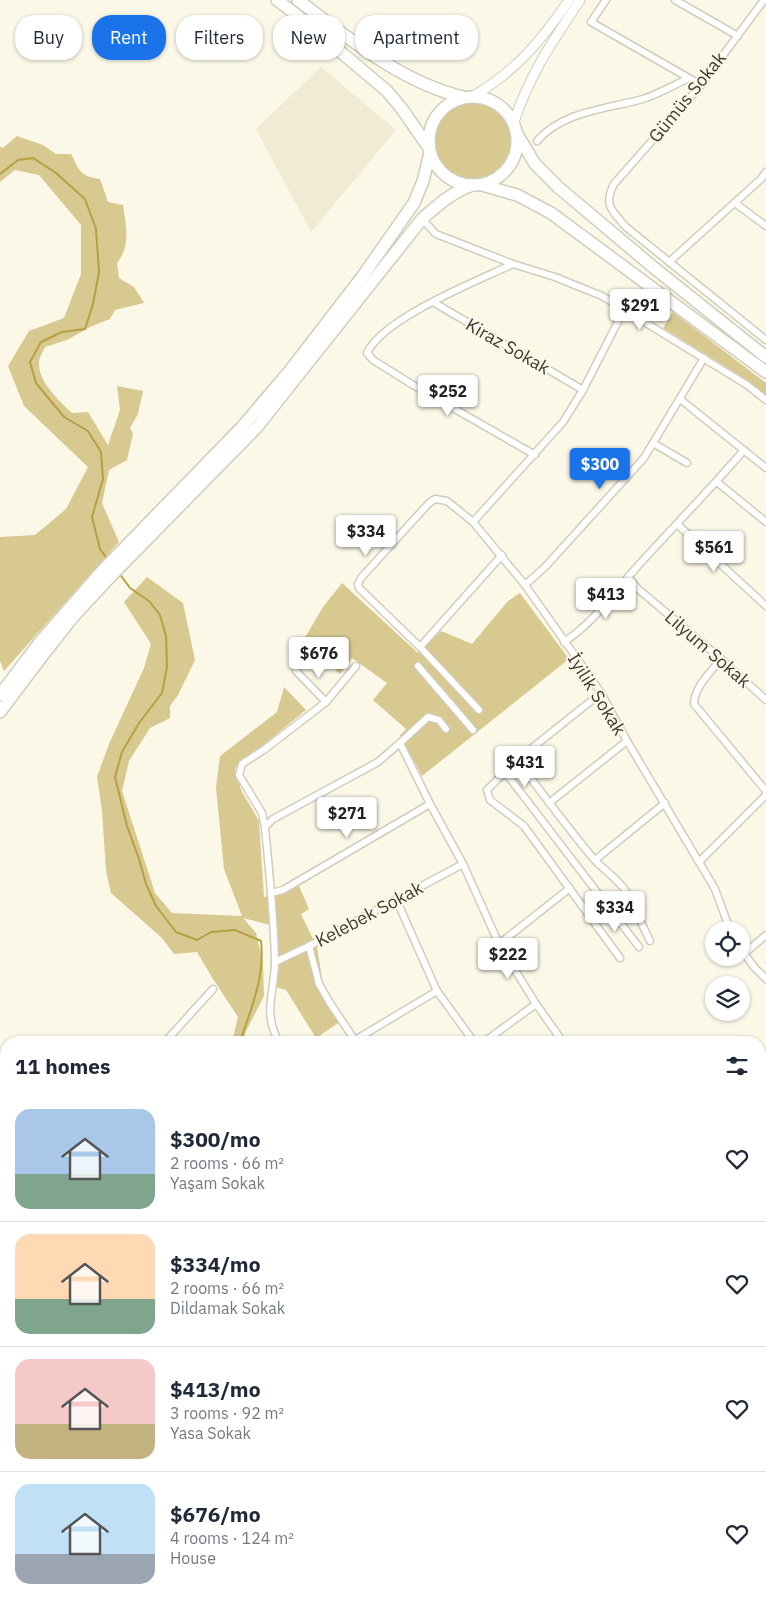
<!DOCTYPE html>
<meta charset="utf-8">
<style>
:root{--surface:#fff;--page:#f6f6f7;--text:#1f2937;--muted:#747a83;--line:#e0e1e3;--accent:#1a73e8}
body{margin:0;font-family:"IBM Plex Sans",sans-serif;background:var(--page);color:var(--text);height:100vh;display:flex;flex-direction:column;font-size:19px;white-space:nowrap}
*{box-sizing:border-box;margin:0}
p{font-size:16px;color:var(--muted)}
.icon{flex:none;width:28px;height:28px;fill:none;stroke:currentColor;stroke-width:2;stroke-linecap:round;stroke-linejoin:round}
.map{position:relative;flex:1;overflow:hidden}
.panel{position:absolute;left:0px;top:1036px;width:766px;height:571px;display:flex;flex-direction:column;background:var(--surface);border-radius:20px 20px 0 0;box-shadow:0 1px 4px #0004}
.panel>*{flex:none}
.banner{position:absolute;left:15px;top:15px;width:500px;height:45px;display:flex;gap:10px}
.fabs{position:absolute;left:705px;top:921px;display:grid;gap:10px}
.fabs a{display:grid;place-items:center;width:45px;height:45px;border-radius:50%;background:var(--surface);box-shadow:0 1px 4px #0004;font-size:25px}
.price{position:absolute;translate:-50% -42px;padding:0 11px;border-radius:5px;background:#fff;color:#222;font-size:16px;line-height:32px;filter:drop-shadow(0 1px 2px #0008)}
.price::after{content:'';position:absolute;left:50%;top:30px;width:15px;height:11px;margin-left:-8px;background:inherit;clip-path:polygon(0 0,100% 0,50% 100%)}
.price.selected{background:var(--accent);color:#fff}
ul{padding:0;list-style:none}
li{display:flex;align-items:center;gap:15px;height:125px;padding:0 15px}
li+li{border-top:1px solid var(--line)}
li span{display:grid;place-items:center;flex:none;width:140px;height:100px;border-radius:15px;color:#555}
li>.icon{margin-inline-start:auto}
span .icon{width:60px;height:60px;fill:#fffc;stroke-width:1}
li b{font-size:21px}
h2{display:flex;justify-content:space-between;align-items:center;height:60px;padding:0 15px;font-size:21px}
.chip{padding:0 18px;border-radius:20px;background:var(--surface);box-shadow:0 1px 4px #0004;font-size:18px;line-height:45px}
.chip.selected{background:var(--accent);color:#fff}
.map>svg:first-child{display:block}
</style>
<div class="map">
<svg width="766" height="1607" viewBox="0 0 766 1607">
<rect width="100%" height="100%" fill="#fcf8e7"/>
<polygon fill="#f1ebd3" points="321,67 396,130 311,232 256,129"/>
<g fill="#d7c990">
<circle cx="473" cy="141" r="40"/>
<path d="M17,136L43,145L56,154H71C80,171 79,176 100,179L108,202L123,205C126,225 131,246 117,263L119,278L134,287L144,303L115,310L110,319L90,327L67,340L45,347C43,352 39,358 39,362C38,382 59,400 72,413L88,412L108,445L120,410L117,386L143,391L138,414L130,428L133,434L127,460L109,470L102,503L119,542L4,671L0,661V537L35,535L66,509L88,467L24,406L8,366L29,331L64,318L81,274V225L39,175L15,170L0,182V147L3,148Z"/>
<polygon points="673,312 766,383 766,395 747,380 663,328"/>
<polygon points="147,577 183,603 195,660 178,695 170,706 170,718 150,728 129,761 122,791 155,893 172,913 242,916 224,869 216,787 220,756 277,712 284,687 306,710 235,768 241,790 259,821 264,897 299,886 309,909 301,914 317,947 323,985 344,1019 316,1038 286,990 273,986 270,925 243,918 256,933 263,963 264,996 246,1031 243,1042 232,1042 238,1017 213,979 197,952 174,954 162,938 111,893 106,871 102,811 97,777 109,744 144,668 151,644 124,602"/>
<polygon points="342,583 418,653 441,631 472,644 508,601 520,593 569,659 422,776 400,735 406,729 373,700 387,683 352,658 340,674 303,641 323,607"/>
<polygon points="766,1477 766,1544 760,1545 760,1481"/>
</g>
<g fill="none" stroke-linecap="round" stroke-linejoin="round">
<g stroke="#b7a042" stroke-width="2">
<polyline points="0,174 18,160 33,158 56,173 85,199 96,229 99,272 93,304 85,329 62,332 41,342 30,362 36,383 64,417 88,431 101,452 103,479 92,517 100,549 108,560"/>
<path d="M119,573L130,588L149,601L160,615L166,636L167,667L162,693L139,723L122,752L115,777L127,826L139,859L146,884L156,906L176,932L197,940L211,932L235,930L261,941C265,978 251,1008 240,1042"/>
<polyline points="760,1518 766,1517"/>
</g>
<g stroke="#d1cdbc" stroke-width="9">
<g id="street">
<polyline points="606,0 591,22 701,85"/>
<polyline points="675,0 738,36"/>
<path d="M764,0L701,85L614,184C603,205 612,211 626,227L766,340"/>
<path d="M537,141C563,111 607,109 643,99C659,94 674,85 689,78"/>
<polyline points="735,203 766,226"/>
<polyline points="422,219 436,234 513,264 555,277 602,296 747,385 766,400"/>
<polyline points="669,262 761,179 766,172"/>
<path d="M513,264C477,281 383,318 367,353L373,360L413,385L535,455"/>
<polyline points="433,302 583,390"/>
<polyline points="680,399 766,468"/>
<polyline points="653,443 687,463"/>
<polyline points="717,482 766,522"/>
<polyline points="473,522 563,422 583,390 625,308"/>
<polyline points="677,524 766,606"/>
<polyline points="628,577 637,588 721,659 766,700"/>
<polyline points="525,585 545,567 644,458 704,358"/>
<path d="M564,642C593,623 613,594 636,568C671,529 709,491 744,450"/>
<polyline points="420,647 502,555"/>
<path d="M721,659C711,672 694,687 694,704L766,791"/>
<polyline points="418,666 473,730"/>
<polyline points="296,671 326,702"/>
<polyline points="601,693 517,760 487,790 490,800 524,826 620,958"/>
<polyline points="479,710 420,647 359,588 358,584 361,578 429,503 435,499 447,501 473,522 525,585 583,667 601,693 627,741 699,862 715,889 730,930"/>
<polyline points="400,743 428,717 439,720 446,729"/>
<path d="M517,760C542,793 566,826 593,858C604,871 617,877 627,893L608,906"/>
<polyline points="505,772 639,947"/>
<polyline points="549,803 627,741"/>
<polyline points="265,827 262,813 239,775 242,764 265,749 326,702 356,666"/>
<polyline points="595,860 665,803"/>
<polyline points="699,862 766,795 766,792"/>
<polyline points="271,893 283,890 430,804"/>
<polyline points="627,893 650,941"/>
<polyline points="396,899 437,991 474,1042"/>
<polyline points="499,944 570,888"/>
<polyline points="309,946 319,984 330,1003 356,1042"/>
<polyline points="741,949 754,967 766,979"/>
<polyline points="745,953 766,935"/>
<polyline points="275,962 309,946 463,864"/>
<polyline points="355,1040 437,991"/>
<polyline points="165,1042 213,989"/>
<path d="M279,1042C262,1013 275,991 275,961C274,916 269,871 265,827L273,819L378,762L400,743L430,804L463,864L499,944L536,1004L563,1042"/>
<polyline points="484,1042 536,1004"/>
<polyline points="760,1129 766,1137"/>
<polyline points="760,1149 760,1158"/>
<polyline points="760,1259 766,1257"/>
<polyline points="760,1318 766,1316"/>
<polyline points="760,1421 766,1417"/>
<polyline points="0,1447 6,1443"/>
<polyline points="760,1455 766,1463"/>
<polyline points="0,1526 6,1534"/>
<polyline points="82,1601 89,1607"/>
<polyline points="266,1601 278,1607"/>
<polyline points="352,1601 360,1607"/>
<polyline points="99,1607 104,1601"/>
<polyline points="221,1607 224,1601"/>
<polyline points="403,1607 407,1601"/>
<polyline points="462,1607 466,1601"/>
<polyline points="521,1607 525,1601"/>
</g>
</g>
<g stroke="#d1cdbc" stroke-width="11">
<g id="secondary">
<path d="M473,96C515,72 542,40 569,0"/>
<path d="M514,122C529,75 553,41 580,0"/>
</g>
</g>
<g stroke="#d1cdbc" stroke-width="14">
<g id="highway">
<polyline points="277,0 298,16 387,91 402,109 429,148"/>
<path d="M298,0C347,37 402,83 463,97"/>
<circle cx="473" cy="141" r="44"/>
<polyline points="517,134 535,164 558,187 653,267 766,357"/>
<polyline points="482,185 517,195 551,213 766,372"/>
<polyline points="0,695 40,642 101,572 242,427 288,373 362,277 414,203 423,181 430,153"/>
<path d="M0,712L43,655L72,618L109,578L257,427L422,219C439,204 451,193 472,185"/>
<polyline points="0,1254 6,1262"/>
<polyline points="0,1270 6,1278"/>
<polyline points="305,1601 313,1607"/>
<polyline points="332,1601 339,1607"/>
</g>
</g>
<use href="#street" stroke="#fff" stroke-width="6"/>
<use href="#secondary" stroke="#fff" stroke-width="9"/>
<use href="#highway" stroke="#fff" stroke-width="11"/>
</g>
<g text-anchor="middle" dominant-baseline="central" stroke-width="4" stroke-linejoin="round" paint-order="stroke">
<g font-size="18" fill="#3d3b35" stroke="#fcf8e7">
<text transform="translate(687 97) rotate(-51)">Gümüs Sokak</text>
<text transform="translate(508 346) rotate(30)">Kiraz Sokak</text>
<text transform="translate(708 649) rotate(41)">Lilyum Sokak</text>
<text transform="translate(597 694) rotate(58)">İyilik Sokak</text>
<text transform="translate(369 914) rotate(-28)">Kelebek Sokak</text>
</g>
</g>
</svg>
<div class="fabs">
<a><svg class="icon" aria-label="locate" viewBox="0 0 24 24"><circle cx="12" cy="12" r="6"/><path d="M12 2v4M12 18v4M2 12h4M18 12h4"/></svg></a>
<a><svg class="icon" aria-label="layers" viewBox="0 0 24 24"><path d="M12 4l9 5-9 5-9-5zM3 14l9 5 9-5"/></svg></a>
</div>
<b class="price" style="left:640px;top:331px">$291</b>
<b class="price" style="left:448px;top:417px">$252</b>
<b class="price selected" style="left:600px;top:490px">$300</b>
<b class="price" style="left:366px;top:557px">$334</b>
<b class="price" style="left:714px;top:573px">$561</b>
<b class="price" style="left:606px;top:620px">$413</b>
<b class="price" style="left:319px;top:679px">$676</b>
<b class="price" style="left:525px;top:788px">$431</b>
<b class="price" style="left:347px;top:839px">$271</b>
<b class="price" style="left:615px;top:933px">$334</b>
<b class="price" style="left:508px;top:980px">$222</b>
<div class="banner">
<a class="chip">Buy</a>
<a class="chip selected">Rent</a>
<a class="chip">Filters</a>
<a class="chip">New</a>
<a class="chip">Apartment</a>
</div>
<section class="panel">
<h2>11 homes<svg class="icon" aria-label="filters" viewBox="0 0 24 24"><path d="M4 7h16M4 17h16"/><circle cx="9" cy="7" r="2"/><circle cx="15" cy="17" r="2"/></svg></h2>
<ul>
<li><span style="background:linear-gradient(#a9c7e8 65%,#7fa58c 0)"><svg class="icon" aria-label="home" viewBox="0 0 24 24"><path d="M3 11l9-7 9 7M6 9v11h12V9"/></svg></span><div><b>$300/mo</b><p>2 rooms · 66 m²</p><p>Yaşam Sokak</p></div><svg class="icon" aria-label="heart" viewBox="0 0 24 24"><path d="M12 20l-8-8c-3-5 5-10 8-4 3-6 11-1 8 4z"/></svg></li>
<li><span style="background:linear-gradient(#ffd9b3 65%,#7fa58c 0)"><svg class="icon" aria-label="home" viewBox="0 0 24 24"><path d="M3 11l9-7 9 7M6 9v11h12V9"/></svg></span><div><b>$334/mo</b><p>2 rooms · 66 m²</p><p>Dildamak Sokak</p></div><svg class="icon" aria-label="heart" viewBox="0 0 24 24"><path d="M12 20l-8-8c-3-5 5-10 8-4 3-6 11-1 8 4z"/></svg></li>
<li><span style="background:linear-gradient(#f6c9c9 65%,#c2b280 0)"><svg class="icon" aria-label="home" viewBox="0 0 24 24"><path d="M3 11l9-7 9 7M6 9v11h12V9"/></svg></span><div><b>$413/mo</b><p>3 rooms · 92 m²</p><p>Yasa Sokak</p></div><svg class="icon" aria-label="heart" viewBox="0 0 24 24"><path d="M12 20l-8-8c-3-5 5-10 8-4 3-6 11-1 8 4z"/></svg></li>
<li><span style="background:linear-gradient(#bfe0f5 70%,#9aa5b1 0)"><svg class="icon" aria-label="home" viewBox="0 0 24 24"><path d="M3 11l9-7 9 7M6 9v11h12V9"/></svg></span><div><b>$676/mo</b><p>4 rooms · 124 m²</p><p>House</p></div><svg class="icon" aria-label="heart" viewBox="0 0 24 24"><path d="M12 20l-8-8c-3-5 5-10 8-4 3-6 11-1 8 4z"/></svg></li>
</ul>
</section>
</div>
